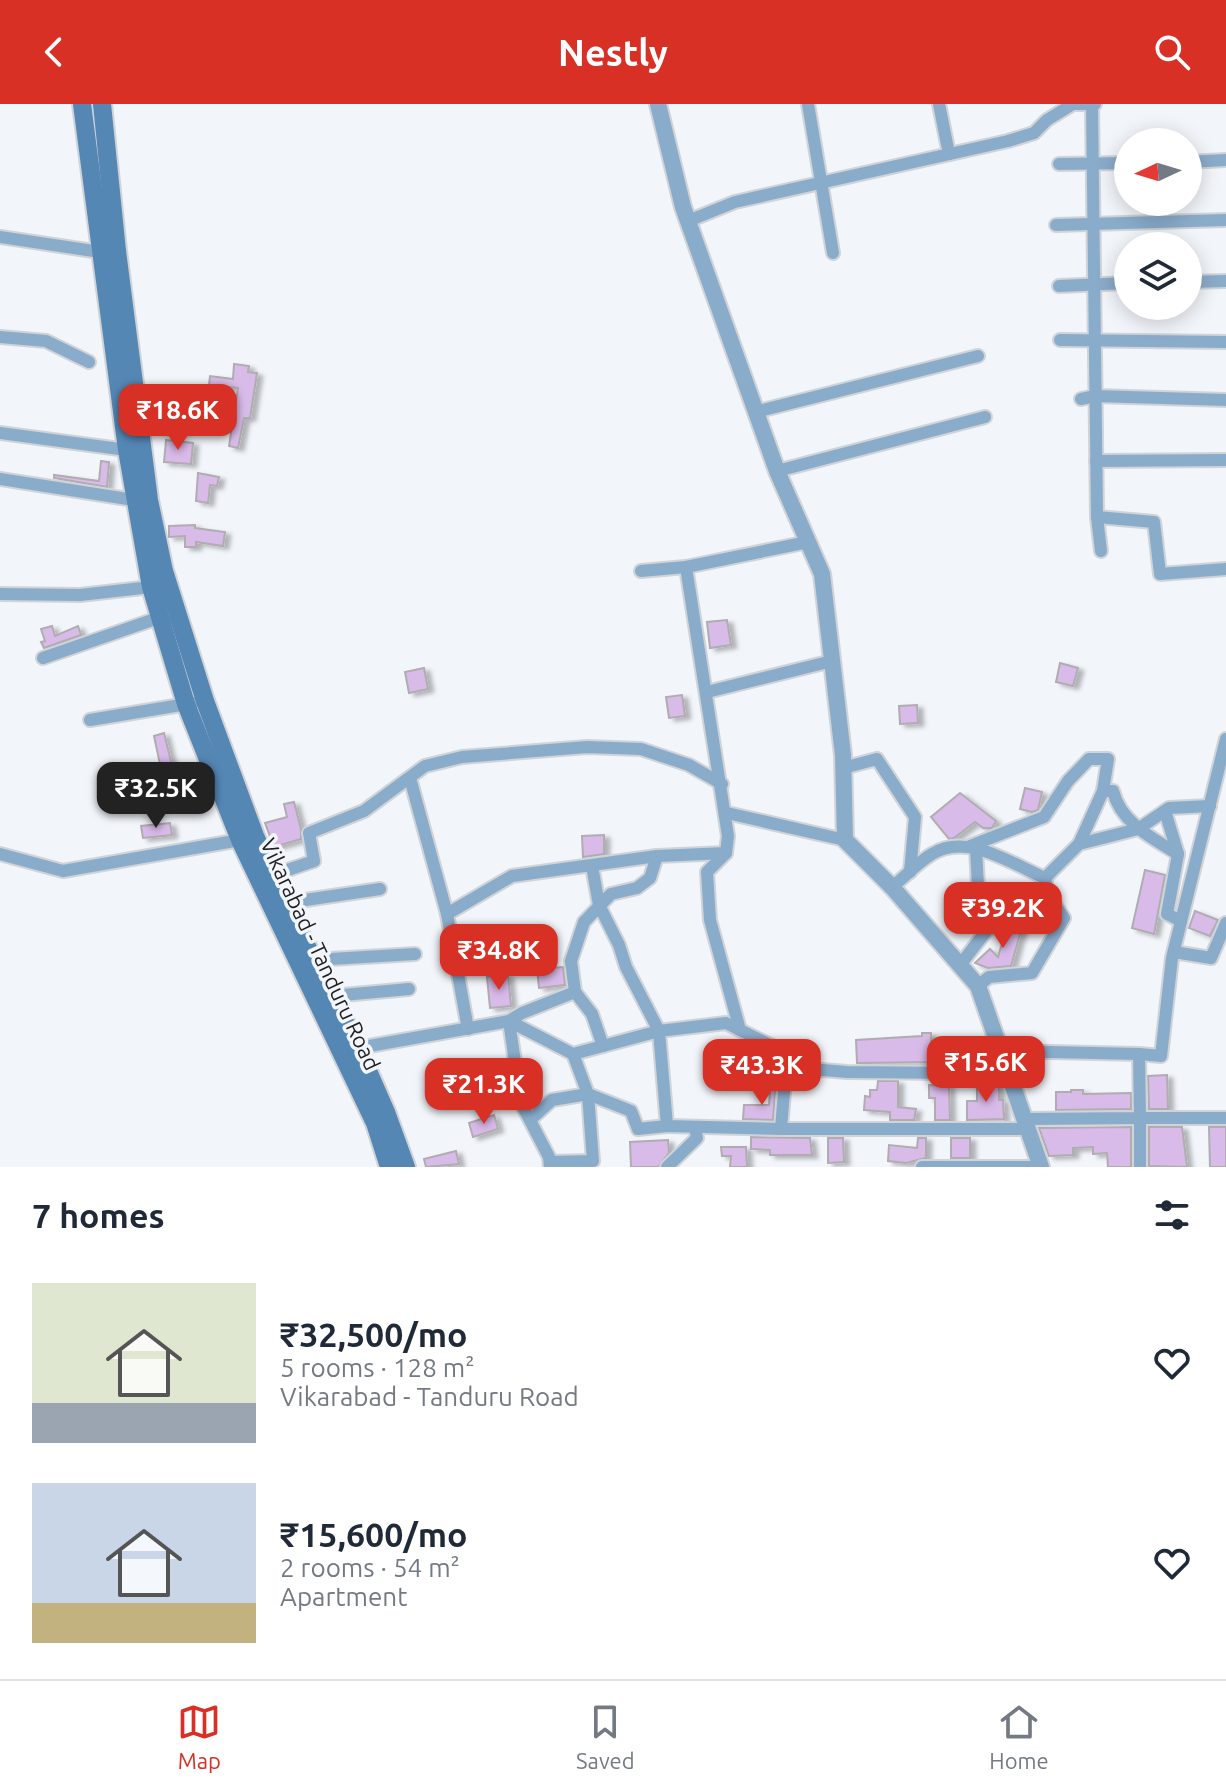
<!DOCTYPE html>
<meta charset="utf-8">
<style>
:root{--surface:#fff;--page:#f2f2f3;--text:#1f2937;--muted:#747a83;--line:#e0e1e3;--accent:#d93025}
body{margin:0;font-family:Ubuntu,sans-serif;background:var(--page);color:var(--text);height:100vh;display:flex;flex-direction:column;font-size:30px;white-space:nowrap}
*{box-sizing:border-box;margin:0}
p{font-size:26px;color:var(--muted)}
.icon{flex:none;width:44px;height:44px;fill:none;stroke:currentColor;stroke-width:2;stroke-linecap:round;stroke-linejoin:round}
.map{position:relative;height:1063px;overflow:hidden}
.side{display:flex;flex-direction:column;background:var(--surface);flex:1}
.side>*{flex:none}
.needle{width:52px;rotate:266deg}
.fabs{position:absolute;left:1114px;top:24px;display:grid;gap:16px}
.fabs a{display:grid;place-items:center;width:88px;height:88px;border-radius:50%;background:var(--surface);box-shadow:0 4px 20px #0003;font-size:40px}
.price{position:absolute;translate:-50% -68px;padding:0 18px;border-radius:16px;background:var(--accent);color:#fff;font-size:26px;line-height:52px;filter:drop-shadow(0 2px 4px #0008)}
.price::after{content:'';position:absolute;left:50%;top:48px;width:24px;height:18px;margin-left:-12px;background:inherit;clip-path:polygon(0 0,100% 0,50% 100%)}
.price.on{background:#222;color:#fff}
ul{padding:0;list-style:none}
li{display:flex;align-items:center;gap:24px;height:200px;padding:0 32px}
li span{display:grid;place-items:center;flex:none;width:224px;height:160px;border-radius:0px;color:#555}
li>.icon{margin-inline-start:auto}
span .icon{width:96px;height:96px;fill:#fffc;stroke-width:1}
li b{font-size:34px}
h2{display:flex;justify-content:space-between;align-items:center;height:96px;padding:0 32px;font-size:34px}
header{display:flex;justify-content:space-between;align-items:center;height:104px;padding:0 32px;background:var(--accent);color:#fff;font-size:36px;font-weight:700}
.dock{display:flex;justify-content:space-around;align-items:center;height:112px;border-top:2px solid var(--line);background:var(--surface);font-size:22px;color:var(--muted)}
.dock a{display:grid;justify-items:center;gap:4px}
.dock .on{color:var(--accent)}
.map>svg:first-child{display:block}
</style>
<header><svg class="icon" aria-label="back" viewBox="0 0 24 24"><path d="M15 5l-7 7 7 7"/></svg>Nestly<svg class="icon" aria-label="search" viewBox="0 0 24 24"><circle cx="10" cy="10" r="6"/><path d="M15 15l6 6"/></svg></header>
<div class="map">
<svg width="1226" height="1063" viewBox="0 0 1226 1063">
<defs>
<filter id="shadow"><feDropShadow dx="5.5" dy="3" stdDeviation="2" flood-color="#0004"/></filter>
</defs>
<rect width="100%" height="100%" fill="#f2f5fa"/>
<g fill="#d9bbe9" stroke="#b0acb1" stroke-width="2" filter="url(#shadow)">
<polygon points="234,260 249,262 248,268 257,269 250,314 244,314 238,344 229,342 238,284 209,281 210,272 233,275"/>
<polygon points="162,295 198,299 197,309 173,306 171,319 158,318"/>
<polygon points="166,336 193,339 191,360 164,358"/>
<polygon points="101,357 109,358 107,383 54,374 54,371 99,377"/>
<polygon points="198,369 219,373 217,382 210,381 208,399 196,397"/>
<polygon points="195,421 195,424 225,428 223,442 196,438 196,443 185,443 185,432 169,433 169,422"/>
<polygon points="727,516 731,541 710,544 707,518"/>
<polygon points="52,522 55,532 78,522 81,531 44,544 41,538 45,537 41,525"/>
<polygon points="1060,559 1078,564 1073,582 1056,578"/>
<polygon points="424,564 428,585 409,589 405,568"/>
<polygon points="682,591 685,612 669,614 666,593"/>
<polygon points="917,601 918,619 900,620 899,602"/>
<polygon points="164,629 178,686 203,679 205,689 168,698 154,632"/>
<polygon points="1025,684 1042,688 1038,706 1032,708 1020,705"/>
<polygon points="960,689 996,717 992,724 983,724 975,718 954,734 949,735 931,713"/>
<polygon points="294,698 301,725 301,735 274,743 265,719 287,713 284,700"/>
<polygon points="170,719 172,731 143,734 141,722"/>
<polygon points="604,731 604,750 583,753 582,732"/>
<polygon points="1145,766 1165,771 1154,830 1132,824"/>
<polygon points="1195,807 1218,816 1210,832 1189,824"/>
<polygon points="1008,819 1022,823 1011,862 988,864 975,859 990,845 998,853"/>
<polygon points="563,863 565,881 539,884 537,865"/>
<polygon points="508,871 511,902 490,904 487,873"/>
<polygon points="922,929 931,929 931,958 857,959 856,936 922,932"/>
<polygon points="1167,971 1168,1005 1149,1005 1148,972"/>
<polygon points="771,974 776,974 773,1016 743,1015 744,1001 769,1001"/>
<polygon points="878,977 898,977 898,1003 916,1005 914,1016 890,1016 890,1008 864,1006 865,992 870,993 870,986 877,986"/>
<polygon points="977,979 999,979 999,996 1003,996 1004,1015 967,1016 967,997 977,997"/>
<polygon points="929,981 949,982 950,1016 935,1016 935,994 929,994"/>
<polygon points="1071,986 1083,986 1083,990 1131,989 1131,1005 1056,1006 1056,988 1071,988"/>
<polygon points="494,1011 498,1025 473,1033 469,1019"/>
<polygon points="1131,1023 1131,1063 1108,1063 1107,1049 1093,1050 1093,1043 1073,1044 1073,1051 1049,1052 1039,1024"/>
<polygon points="1149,1023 1182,1023 1187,1063 1149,1062"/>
<polygon points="1209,1023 1226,1023 1226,1063 1210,1063"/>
<polygon points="751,1033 810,1034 812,1051 770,1051 770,1046 751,1045"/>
<polygon points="828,1034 843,1034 844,1058 828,1059"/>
<polygon points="918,1034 926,1034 926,1054 906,1059 888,1057 889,1041 917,1044"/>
<rect x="951" y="1034" width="19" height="20"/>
<polygon points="668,1036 669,1049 658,1063 631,1063 630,1038"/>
<polygon points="721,1043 746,1043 747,1063 730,1063 731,1052 722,1052"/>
<polygon points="456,1047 459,1060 426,1063 424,1055"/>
</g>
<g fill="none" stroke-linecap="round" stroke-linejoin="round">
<g stroke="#d0d3d7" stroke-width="16">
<g id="minor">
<polyline points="808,0 833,149"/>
<polyline points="939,0 949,50"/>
<polyline points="1092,0 1097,413 1154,418 1160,470 1226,465"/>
<polyline points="1188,58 1226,56"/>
<polyline points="1059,60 1128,59"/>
<polyline points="688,117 735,98 1008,37 1034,29 1047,16 1073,0 1095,0"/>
<polyline points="1056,121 1226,116"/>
<polyline points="0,133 100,148"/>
<polyline points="1188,178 1226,177"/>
<polyline points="1059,182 1128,179"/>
<polyline points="0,233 46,237 89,258"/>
<polyline points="1060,236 1226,238"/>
<polyline points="1081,295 1096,292 1226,296"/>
<polyline points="755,308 978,252"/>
<polyline points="0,329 127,346"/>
<polyline points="1096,357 1226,356"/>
<polyline points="777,367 985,313"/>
<polyline points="0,375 134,396"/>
<polyline points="1097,413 1101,447"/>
<polyline points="686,463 808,438"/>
<polyline points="641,467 686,463 728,732 726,749 707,768 710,816 740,926"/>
<polyline points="0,490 80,491 151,483"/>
<polyline points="43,554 161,513"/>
<polyline points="707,588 832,557"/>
<polyline points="90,616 193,599"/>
<polyline points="843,664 877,655 915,713 910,768"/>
<polyline points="410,674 447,810 512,772 657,752 726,749"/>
<path d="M1103,687H1113C1121,719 1152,734 1178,750L1167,810L1181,817"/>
<polyline points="1165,707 1178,750"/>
<polyline points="727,709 845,736"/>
<polyline points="970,742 1044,713 1068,677 1089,655 1108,655 1103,687 1079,740"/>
<polyline points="0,750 63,767 240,736"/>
<polyline points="273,771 314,757 309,729 364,707 425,662 462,653 587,643 641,645 689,661 722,680"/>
<polyline points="1045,774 1079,740 1138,725 1169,704 1210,702"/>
<path d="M892,783C905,773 918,758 932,750C967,728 1012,760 1045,774L1048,791L1064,814L1032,869L989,873L978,882"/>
<polyline points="285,799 380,785"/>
<polyline points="447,810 468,925"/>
<polyline points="1174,848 1211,854 1226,819"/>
<polyline points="314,856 415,850"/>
<polyline points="960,861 994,817 979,801 976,745"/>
<polyline points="575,888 522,909 509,917 573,950 659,927 626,863 619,841 599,801 592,762"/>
<polyline points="332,892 409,885"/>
<polyline points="603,942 592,910 575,888 571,857 584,818 611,790 637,784 650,774 657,752"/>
<polyline points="358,944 509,917 521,999 549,1053 550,1063"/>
<polyline points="1001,947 1139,950 1140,1014 1025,1015"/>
<polyline points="573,950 588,990 631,1007 638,1025 667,1022"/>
<polyline points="1139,950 1161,952 1172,854 1226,635"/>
<polyline points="961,969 847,968 786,963 781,1025 1028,1025"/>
<polyline points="530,1016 552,996 588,990 593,1057 550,1058"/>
<polyline points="781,1025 667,1022 659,927 726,919 776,944 786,963"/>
<polyline points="667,1063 697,1034 695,1023"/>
<polyline points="922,1063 1041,1063"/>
<polyline points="1140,1063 1140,1014 1226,1014"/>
</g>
</g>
<g stroke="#d0d3d7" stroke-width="20">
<polyline id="tertiary" points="658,0 683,103 777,367 822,470 843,651 845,736 892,783 978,882 1041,1063"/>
</g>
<g stroke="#d0d3d7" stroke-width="22">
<g id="secondary">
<polyline points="82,0 127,346 151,483 186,600 240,736 375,1019 389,1063"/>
<polyline points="102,0 117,147 149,396 164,467 205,597 255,732 285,799 358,944 386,1008 406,1063"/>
</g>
</g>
<use href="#minor" stroke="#8aaccb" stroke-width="12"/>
<use href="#tertiary" stroke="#8aaccb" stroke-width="16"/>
<use href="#secondary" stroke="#5587b5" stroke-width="18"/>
</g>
<g text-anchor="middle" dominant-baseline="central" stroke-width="7" stroke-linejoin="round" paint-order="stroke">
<g font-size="22" fill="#1d1e20" stroke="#f2f5fa">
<text transform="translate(321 850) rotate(65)">Vikarabad - Tanduru Road</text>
</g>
</g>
</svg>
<div class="fabs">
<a><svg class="needle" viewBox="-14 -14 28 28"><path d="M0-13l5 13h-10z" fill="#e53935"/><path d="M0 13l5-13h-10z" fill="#747a83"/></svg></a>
<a><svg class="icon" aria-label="layers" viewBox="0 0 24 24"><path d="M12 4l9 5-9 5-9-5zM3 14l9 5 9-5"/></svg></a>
</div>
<b class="price" style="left:178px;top:348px">₹18.6K</b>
<b class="price on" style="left:156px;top:726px">₹32.5K</b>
<b class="price" style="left:1003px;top:846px">₹39.2K</b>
<b class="price" style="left:499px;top:888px">₹34.8K</b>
<b class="price" style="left:986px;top:1000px">₹15.6K</b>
<b class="price" style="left:762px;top:1003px">₹43.3K</b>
<b class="price" style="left:484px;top:1022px">₹21.3K</b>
</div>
<section class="side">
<h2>7 homes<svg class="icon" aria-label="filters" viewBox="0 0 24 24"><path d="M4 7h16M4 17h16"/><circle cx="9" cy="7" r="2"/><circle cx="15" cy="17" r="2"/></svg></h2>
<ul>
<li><span style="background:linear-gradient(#dfe7d0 75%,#9aa5b1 0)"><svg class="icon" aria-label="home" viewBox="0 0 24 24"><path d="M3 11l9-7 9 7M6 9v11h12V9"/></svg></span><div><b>₹32,500/mo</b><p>5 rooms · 128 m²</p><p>Vikarabad - Tanduru Road</p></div><svg class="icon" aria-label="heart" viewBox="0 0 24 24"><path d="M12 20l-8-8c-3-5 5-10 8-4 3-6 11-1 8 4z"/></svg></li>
<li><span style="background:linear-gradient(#c9d6e8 75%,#c2b280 0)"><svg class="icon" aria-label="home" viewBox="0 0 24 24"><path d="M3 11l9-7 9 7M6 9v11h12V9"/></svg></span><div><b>₹15,600/mo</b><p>2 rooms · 54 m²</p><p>Apartment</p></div><svg class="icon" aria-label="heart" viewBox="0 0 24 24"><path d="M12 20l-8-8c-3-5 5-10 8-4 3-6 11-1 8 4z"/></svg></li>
</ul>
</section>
<nav class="dock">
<a class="on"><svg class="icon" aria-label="map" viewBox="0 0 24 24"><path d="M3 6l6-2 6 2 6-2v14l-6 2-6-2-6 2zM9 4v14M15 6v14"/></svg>Map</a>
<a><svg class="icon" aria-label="saved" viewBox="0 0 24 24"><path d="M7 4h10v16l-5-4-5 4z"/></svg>Saved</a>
<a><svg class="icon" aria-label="home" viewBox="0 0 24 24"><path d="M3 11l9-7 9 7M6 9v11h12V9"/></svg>Home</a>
</nav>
